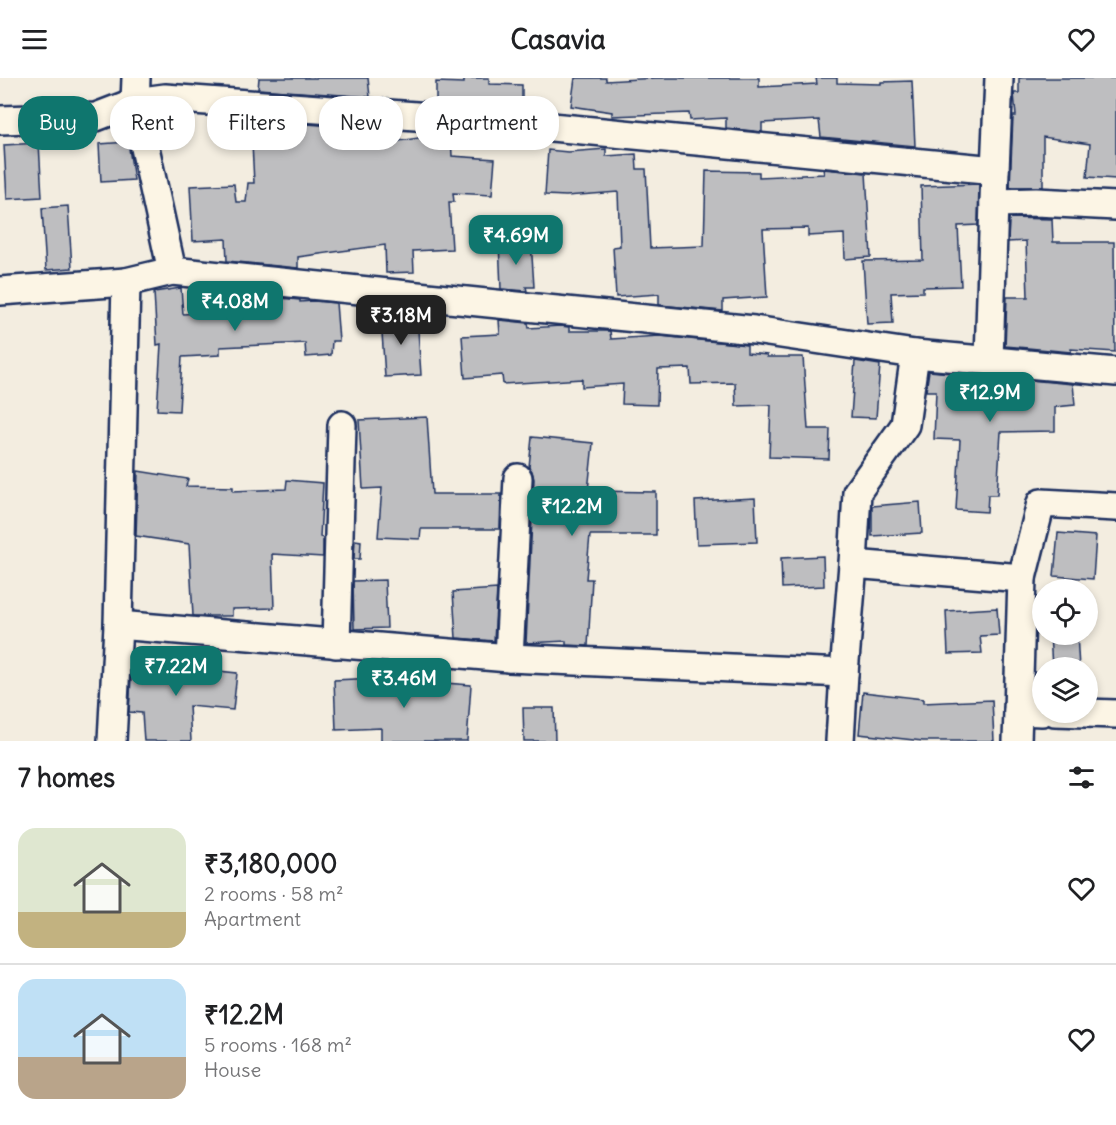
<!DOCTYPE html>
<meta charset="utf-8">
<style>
:root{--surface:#fff;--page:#f2f2f2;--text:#202124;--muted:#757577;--line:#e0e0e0;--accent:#0f766e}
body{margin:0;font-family:Delius,sans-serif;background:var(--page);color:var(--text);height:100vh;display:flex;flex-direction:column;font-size:22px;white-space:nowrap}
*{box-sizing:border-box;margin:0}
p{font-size:20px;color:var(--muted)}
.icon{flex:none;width:33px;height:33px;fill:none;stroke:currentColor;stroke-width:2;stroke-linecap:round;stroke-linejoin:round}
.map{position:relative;height:663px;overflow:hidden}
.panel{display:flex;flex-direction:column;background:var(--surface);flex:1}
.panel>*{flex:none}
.guide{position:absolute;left:18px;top:18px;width:600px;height:54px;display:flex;gap:12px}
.tools{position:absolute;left:1032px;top:501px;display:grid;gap:12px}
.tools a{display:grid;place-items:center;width:66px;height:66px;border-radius:50%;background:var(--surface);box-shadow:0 3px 9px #0003;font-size:30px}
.price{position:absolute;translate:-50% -51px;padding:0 14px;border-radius:12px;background:var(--accent);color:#fff;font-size:20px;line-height:39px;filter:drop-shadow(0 2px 3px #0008)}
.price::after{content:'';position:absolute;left:50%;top:36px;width:18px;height:14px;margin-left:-9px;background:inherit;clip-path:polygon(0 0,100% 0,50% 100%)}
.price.active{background:#222;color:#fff}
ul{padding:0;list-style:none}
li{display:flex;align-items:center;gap:18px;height:150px;padding:0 18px}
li+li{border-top:2px solid var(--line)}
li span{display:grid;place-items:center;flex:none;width:168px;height:120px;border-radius:18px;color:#555}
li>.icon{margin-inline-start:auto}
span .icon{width:72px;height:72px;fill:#fffc;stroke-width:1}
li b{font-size:26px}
h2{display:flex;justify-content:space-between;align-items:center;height:72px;padding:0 18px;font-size:26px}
.pill{padding:0 21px;border-radius:24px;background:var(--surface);box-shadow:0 3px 9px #0003;font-size:21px;line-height:54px}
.pill.active{background:var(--accent);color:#fff}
header{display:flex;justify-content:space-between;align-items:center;height:78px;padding:0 18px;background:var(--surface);font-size:27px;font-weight:700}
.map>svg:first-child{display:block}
</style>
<header><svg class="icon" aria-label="menu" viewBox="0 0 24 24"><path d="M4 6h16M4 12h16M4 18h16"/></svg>Casavia<svg class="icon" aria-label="heart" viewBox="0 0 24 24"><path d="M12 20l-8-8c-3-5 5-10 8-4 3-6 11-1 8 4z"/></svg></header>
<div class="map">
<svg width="1116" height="663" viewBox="0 0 1116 663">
<rect width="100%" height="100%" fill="#f3ede0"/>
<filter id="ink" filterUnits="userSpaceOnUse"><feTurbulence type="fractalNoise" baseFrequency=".0167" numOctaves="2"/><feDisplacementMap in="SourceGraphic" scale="12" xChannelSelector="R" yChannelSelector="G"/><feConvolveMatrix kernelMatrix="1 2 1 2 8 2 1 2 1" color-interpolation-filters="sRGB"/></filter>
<g filter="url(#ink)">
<g fill="#bebec0" stroke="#1b2f5e" stroke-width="1.5">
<polygon points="259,0 368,0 370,19 258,11"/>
<polygon points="464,0 489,0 489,6 522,7 522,25 436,24 436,4 464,5"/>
<polygon points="575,0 606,0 606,3 655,0 759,0 759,9 817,6 816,0 837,0 837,5 881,6 881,4 912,3 915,68 821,59 819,42 762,45 762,54 726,50 726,40 690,42 689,35 612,38 612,34 571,28"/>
<polygon points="1019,0 1116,0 1116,101 1087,99 1090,66 1043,59 1043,109 1010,109 1013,38 1016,38 1014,15 1019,15"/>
<polygon points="255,42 372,51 373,67 425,59 451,58 452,78 495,81 492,117 453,115 454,124 449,124 452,171 413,173 414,194 386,195 385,167 298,179 298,190 227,183 226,161 193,163 190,108 234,106 236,124 246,124 248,105 254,105 252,65"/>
<polygon points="128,64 134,102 101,104 99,66"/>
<polygon points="39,65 42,119 7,121 4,67"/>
<polygon points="606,71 606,78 636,76 637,91 646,91 650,170 704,168 706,93 759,94 759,99 824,96 823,91 866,95 871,179 845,181 844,156 808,158 808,150 763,151 767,219 723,222 723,233 659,227 659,216 616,219 613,169 620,168 618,114 566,118 545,117 548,72 568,74"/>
<polygon points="979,106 978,147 958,148 961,208 923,209 923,214 891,215 893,245 867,246 863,183 923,182 921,108"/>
<polygon points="68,128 72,190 46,192 42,130"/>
<polygon points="1009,140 1052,141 1053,164 1114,164 1115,274 1071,271 1071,274 1005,268 1007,219 1028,219 1026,163 1008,164"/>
<polygon points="531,163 534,209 526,209 527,213 501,211 499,164"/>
<polygon points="181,210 183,236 227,233 228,215 300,222 300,224 314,223 336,225 339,263 332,263 331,277 306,279 305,265 220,269 220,277 182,279 179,333 157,332 161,266 157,267 154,214"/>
<polygon points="417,237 421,297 385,299 381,240"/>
<polygon points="499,242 528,245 529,250 560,248 569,249 569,253 610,253 611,261 660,258 747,267 747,275 767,277 767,279 803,279 808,351 830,351 829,381 769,379 771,327 736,328 735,305 691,306 690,290 658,291 657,327 622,326 623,306 582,309 582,301 503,306 502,297 465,300 462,258 500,256"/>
<polygon points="855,283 880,287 876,340 851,339"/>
<polygon points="929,293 1073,306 1075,327 1055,329 1055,353 1001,354 997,417 988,417 987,434 956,432 960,362 934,361 936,313 926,313"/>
<polygon points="427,339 432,416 501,416 500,451 421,451 420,461 378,459 382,410 363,411 359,342"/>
<polygon points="532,359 593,365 588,413 656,414 656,457 590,457 586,501 592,501 588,568 566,567 566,563 526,565 534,401 532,393 529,389"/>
<polygon points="138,393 188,401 186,408 233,409 233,413 286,411 287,402 323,405 320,459 323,460 323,479 272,476 274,530 232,531 232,538 193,538 189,466 136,458"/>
<polygon points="755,420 757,464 697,466 695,423"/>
<polygon points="920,424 922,455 872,458 872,428"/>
<polygon points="1058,455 1096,458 1093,501 1054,498"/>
<polygon points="355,462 361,463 360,481 354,481"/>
<polygon points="823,478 824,508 782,510 781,480"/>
<polygon points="385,502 387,550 354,551 353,503"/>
<polygon points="497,511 494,563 456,560 453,514"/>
<polygon points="997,530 999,557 980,558 982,575 948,576 946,533"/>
<polygon points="1050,556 1077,556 1079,590 1052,590"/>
<polygon points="132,584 190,585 190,590 237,595 233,632 189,628 191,663 144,663 142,635 129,634"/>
<polygon points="377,600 471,607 467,663 381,663 381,650 336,652 334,602"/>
<polygon points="863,614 923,621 923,625 992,622 994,663 923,663 859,656"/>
<polygon points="523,630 554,630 555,663 524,663"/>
</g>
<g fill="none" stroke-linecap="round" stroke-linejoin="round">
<g stroke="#1b2f5e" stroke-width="32">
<g id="street">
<polyline points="136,0 135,24 172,193"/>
<polyline points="0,42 96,39 135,24 165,20 500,44 995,92 989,282"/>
<polyline points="995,92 999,0"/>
<polyline points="994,125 1036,124 1116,128"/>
<polyline points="0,213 126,204 172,193 754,252 915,276 1116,294"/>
<polyline points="853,486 857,414 905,347 915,276"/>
<polyline points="1022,500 1041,425 1116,429"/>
<polyline points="118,547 509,580 844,595"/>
<polyline points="336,566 342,347"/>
<polyline points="509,580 518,400"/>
<polyline points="1055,634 1116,636"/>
<polyline points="112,663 118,547 126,204"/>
<polyline points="840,663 844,595 853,486 1022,500 1018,633 1042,634"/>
<polyline points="1017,663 1018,633"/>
</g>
</g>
<use href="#street" stroke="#fcf5e5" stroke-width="27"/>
</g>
</g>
</svg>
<div class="tools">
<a><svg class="icon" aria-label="locate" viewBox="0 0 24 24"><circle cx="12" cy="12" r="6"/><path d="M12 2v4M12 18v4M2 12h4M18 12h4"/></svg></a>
<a><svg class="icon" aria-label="layers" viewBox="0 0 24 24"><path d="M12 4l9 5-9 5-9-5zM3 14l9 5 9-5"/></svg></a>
</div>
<b class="price" style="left:516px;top:188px">₹4.69M</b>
<b class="price" style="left:235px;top:254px">₹4.08M</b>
<b class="price active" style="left:401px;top:268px">₹3.18M</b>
<b class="price" style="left:990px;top:345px">₹12.9M</b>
<b class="price" style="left:572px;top:459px">₹12.2M</b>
<b class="price" style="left:176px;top:619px">₹7.22M</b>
<b class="price" style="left:404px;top:631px">₹3.46M</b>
<div class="guide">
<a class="pill active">Buy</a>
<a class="pill">Rent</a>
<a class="pill">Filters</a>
<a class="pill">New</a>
<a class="pill">Apartment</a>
</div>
</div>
<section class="panel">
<h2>7 homes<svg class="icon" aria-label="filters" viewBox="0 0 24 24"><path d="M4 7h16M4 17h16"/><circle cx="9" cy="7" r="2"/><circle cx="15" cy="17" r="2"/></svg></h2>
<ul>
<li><span style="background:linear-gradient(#dfe7d0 70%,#c2b280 0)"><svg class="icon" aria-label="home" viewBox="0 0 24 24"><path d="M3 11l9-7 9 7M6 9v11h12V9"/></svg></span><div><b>₹3,180,000</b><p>2 rooms · 58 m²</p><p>Apartment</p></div><svg class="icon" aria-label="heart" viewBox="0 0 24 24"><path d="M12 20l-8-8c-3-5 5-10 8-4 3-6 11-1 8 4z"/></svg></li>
<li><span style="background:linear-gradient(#bfe0f5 65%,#b9a48a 0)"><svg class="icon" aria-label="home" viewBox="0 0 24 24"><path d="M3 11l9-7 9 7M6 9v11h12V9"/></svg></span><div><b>₹12.2M</b><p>5 rooms · 168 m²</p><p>House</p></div><svg class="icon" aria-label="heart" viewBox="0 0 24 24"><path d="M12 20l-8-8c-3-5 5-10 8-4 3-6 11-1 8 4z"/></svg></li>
</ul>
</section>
